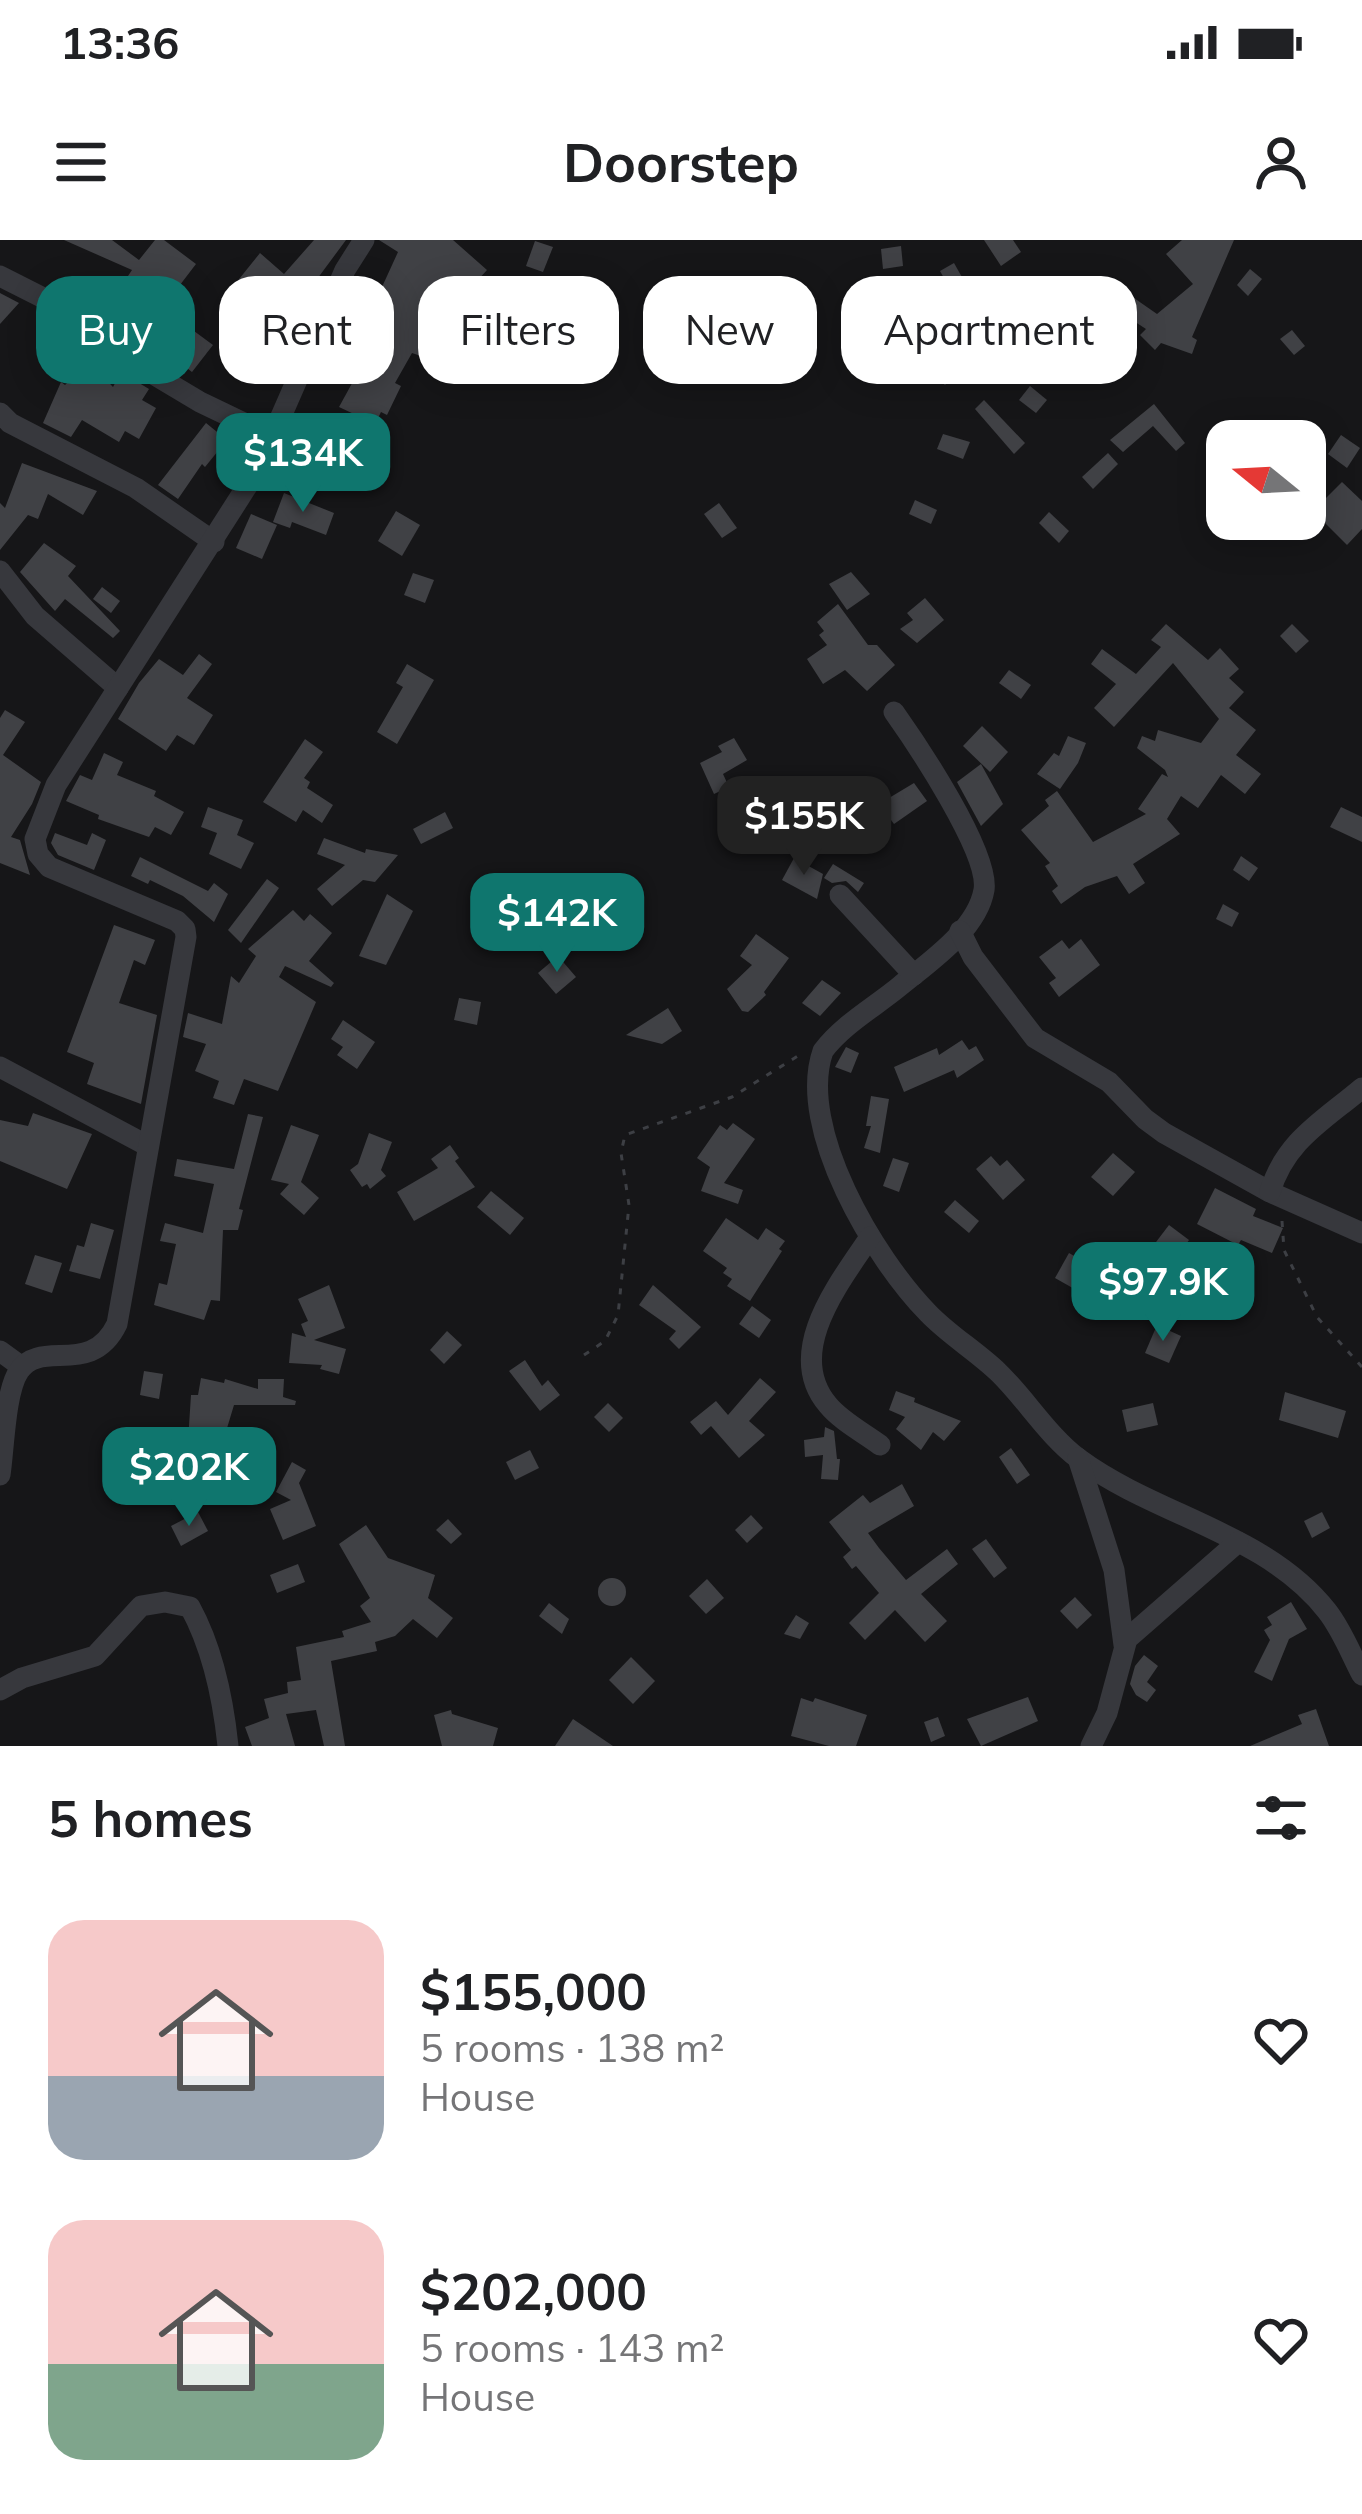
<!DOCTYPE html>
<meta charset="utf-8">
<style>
:root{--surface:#fff;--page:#f2f2f2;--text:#202124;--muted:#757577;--accent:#0f766e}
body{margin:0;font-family:Mulish,sans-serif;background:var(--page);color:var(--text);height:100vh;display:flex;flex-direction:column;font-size:45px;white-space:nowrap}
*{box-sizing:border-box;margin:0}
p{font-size:39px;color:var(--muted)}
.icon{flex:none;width:66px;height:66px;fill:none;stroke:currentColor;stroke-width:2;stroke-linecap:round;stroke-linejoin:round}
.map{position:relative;height:1506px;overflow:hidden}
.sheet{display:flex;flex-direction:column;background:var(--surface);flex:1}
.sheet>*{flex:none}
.guide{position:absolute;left:36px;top:36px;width:1290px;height:108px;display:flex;gap:24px}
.needle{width:78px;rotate:288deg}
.tools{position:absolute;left:1206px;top:180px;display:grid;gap:24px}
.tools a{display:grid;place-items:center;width:120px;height:120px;border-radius:24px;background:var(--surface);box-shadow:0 6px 30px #0003;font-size:60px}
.price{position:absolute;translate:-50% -102px;padding:0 27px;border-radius:24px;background:var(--accent);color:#fff;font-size:39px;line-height:78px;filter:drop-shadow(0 3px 6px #0008)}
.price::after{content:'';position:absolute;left:50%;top:72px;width:36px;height:27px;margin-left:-18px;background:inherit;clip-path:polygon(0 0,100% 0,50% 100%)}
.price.current{background:#222;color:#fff}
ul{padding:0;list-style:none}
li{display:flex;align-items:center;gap:36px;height:300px;padding:0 48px}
li span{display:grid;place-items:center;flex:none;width:336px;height:240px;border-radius:36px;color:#555}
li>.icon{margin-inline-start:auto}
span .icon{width:144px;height:144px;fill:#fffc;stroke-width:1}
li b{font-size:51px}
h2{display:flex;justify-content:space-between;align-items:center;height:144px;padding:0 48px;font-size:51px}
.chip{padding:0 42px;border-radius:36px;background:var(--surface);box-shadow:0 6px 30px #0003;font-size:42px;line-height:108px}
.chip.current{background:var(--accent);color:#fff}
.status{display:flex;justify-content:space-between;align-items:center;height:84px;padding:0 60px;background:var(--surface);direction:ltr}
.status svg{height:33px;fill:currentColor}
header{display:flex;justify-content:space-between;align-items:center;height:156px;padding:0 48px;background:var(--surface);font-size:54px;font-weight:700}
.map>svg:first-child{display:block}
</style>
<div class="status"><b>13:36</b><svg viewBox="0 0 49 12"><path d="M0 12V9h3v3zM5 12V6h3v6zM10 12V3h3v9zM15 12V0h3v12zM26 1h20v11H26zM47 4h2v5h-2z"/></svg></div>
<header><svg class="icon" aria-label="menu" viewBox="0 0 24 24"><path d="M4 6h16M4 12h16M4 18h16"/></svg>Doorstep<svg class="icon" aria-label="person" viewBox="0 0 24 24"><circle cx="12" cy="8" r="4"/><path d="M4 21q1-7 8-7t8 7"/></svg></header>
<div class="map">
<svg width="1362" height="1506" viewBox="0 0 1362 1506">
<rect width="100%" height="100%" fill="#161618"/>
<g fill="#404145">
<polygon points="64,0 112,0 139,20 155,0 164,0 196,24 170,58 164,70 168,73 154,93 180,110 194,91 213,105 192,132 174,118 169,126 136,106 122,105 107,94 138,52 124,42 132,30"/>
<polygon points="314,0 346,0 306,54 315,59 294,97 223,59 260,13 284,34"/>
<polygon points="379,0 453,0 487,30 464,55 498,72 489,91 492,93 478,113 470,107 462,130 412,113 395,143 401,146 387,175 381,172 375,184 339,167 367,116 372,119 387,93 373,86 381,68 363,59 372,42 382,47 398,12"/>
<polygon points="984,0 1013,0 1021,12 1001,26"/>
<polygon points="1182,0 1234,0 1192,97 1197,100 1192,114 1161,103 1155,110 1140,95 1146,89 1123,74 1134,58 1157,74 1193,44 1166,14"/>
<polygon points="535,1 553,7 543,32 526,26"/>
<polygon points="901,6 903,26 883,29 881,9"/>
<polygon points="954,23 967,46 953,54 940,31"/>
<polygon points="1250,29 1262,39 1248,56 1237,45"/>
<polygon points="0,53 19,63 0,84"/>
<polygon points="894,62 898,84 876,88 871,66"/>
<polygon points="987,79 999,103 975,116 963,92"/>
<polygon points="1292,90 1305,106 1294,115 1280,99"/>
<polygon points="939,117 956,134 945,145 928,129"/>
<polygon points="89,122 113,147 121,132 149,149 142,160 156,168 139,199 125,191 119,202 82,180 71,197 43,183 61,142 65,145"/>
<polygon points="1030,146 1047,160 1036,173 1019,160"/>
<polygon points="984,160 1025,203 1014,214 975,169"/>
<polygon points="1154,164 1185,203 1176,211 1153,186 1123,212 1110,200"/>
<polygon points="206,183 227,200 205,227 202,224 178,259 158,245"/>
<polygon points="943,194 970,202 963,219 937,209"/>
<polygon points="1341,195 1360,208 1347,228 1328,214"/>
<polygon points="1108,213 1118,224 1093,249 1082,237"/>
<polygon points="22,223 97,251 83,275 48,254 38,279 28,275 0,310 0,263 5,268"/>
<polygon points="1342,242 1362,261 1362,289 1347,305 1313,271"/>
<polygon points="284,253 334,273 326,295 292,282 290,288 273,282"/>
<polygon points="915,260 937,270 931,284 909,274"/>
<polygon points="719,263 737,288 722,298 704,274"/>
<polygon points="396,271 420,285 402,316 378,301"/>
<polygon points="1049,272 1069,291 1059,303 1039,283"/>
<polygon points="251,274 277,285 262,319 236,308"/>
<polygon points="44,303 76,326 68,336 120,391 113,398 65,359 55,371 20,332"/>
<polygon points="851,332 870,354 847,370 829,344"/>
<polygon points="413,333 434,340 425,363 404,355"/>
<polygon points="102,347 120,361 111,373 93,359"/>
<polygon points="925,358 944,380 917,403 900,389 913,380 907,373"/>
<polygon points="838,364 868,405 877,405 895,425 867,451 845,430 823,444 807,419 827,405 819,395 824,391 817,382"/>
<polygon points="1166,384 1208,420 1220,408 1239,429 1229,438 1244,452 1229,468 1256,490 1236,515 1261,534 1245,554 1221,535 1198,568 1181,556 1167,579 1180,594 1133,624 1145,643 1129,654 1117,636 1085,647 1061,664 1052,651 1058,646 1045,626 1050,623 1021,590 1049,566 1045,560 1057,551 1093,602 1146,574 1138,569 1162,534 1168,537 1165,530 1137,508 1142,496 1155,501 1158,490 1201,503 1219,479 1173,423 1114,487 1094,468 1116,444 1091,424 1102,409 1136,434 1161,407 1151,400"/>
<polygon points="1292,384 1309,401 1296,413 1280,396"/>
<polygon points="199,414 212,424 187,458 213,475 194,505 177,495 166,511 118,479 139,443 159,419 183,435"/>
<polygon points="407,424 434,440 397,504 377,492 403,447 396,443"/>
<polygon points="1009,430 1031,445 1021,459 999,443"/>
<polygon points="5,470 25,482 3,515 41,542 32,564 11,597 20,600 30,635 0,623 0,478"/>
<polygon points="982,486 1008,512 990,532 963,506"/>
<polygon points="1068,496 1086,503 1078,523 1060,549 1037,534 1054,513 1059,516"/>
<polygon points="734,498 747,520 723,534 729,547 714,554 700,523 722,512 718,506"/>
<polygon points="305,499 323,512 304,538 310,542 307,548 333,565 322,583 303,570 296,582 263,562"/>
<polygon points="104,513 123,522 117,535 156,551 154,556 184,572 171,595 155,587 149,597 98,579 99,575 66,561 80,535 92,540"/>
<polygon points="981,524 1003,564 981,586 957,542"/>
<polygon points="914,543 927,561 894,584 879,564"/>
<polygon points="208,567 243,580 237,595 254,603 241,629 209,614 217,593 201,587"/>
<polygon points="1341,567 1362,577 1362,602 1330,587"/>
<polygon points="445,572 453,588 421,604 413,589"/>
<polygon points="55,593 87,605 92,593 106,600 94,630 58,615 51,603"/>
<polygon points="324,598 365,613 366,609 398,615 375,642 363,640 332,666 317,649 345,625 317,614"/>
<polygon points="1241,616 1258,628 1249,641 1233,630"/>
<polygon points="140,617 208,651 214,643 228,654 214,682 183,656 150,640 148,644 131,636"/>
<polygon points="794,618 823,634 817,659 782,640"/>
<polygon points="833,624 864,643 858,652 846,641 832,643 824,638"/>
<polygon points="267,639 279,648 241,703 228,690"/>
<polygon points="387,654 413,671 386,725 359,716"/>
<polygon points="485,656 499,668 488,681 475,670"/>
<polygon points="1223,664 1239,673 1232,687 1216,679"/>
<polygon points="578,665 588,680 553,705 542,690"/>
<polygon points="293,670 304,681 310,674 332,693 309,721 334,743 331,747 285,726 279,737 316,762 278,851 244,839 234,865 213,858 219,841 195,831 206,804 183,797 188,773 222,784 231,736 239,743 256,716 248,709"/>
<polygon points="114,685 155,700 145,725 134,720 119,763 157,775 141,864 87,844 94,823 67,812"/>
<polygon points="756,694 789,718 764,752 766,755 748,772 742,771 727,749 752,725 740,716"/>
<polygon points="1081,699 1100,725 1059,757 1049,743 1056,738 1039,717 1062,700 1069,709"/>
<polygon points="558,716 576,737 556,754 538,733"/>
<polygon points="822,740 841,753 820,776 802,763"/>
<polygon points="459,758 481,762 477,785 454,780"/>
<polygon points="668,768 682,791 662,804 626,795"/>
<polygon points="343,780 375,802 357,829 337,815 343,807 331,799"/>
<polygon points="962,800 969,810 976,806 984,820 957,838 954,830 904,852 894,827 937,808 939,815"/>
<polygon points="846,807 859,813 851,833 835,827"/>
<polygon points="871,856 889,859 880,913 864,908 871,886 866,886"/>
<polygon points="33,873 92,894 67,949 0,921 0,880 28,886"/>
<polygon points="248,874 263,877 239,969 243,970 238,990 223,990 220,1061 211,1060 204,1080 154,1065 159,1043 167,1045 176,1004 160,1001 165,983 203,993 214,944 174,936 177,919 234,929"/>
<polygon points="733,883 755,899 724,943 743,950 738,964 701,951 710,927 697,918 720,885 727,890"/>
<polygon points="291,885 319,895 301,942 319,958 304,975 280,954 289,944 271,940"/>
<polygon points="369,893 392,902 381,930 386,936 370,949 367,944 362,947 350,930 358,924"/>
<polygon points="450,905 459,918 455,921 475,947 414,981 397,952 438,928 431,919"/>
<polygon points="1113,913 1135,932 1113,956 1091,937"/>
<polygon points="991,916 1000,926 1007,920 1025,940 1003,960 976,929"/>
<polygon points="893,918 909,923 899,952 883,946"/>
<polygon points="1215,948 1256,969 1253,976 1283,988 1272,1013 1241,1000 1238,1005 1197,984"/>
<polygon points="491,951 524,978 510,995 477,967"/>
<polygon points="955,960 979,981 969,993 944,972"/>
<polygon points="726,978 758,1000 766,988 785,1001 779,1009 782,1011 750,1061 727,1046 732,1039 723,1033 727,1028 703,1011"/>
<polygon points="91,983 114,990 100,1039 69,1031 77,1005 84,1007"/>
<polygon points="1169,985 1189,1000 1174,1021 1153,1006"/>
<polygon points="1114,1006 1154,1029 1144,1046 1118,1031 1112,1042 1098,1034"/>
<polygon points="1069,1013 1099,1030 1085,1055 1055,1038"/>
<polygon points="35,1015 62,1023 52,1053 25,1044"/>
<polygon points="329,1045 345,1088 314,1100 346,1109 339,1134 320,1129 322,1125 289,1123 292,1093 306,1097 301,1084 308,1081 298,1059"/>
<polygon points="653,1045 701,1087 679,1109 669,1099 676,1091 639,1065"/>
<polygon points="752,1066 771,1080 759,1098 739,1084"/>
<polygon points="1157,1085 1181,1096 1169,1123 1145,1113"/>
<polygon points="447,1091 462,1105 444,1124 430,1110"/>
<polygon points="525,1120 542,1146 548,1140 560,1155 540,1171 509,1131"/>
<polygon points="144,1131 163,1134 159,1159 140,1155"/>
<polygon points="201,1138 224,1143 225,1139 258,1149 258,1139 284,1139 283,1157 296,1161 295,1165 234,1165 221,1208 212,1206 202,1238 179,1231 188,1201 191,1155 198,1155"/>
<polygon points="760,1138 776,1152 749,1181 765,1195 739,1218 711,1186 701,1195 690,1182 716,1161 728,1175"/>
<polygon points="896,1151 915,1158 914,1162 961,1181 944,1201 933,1192 921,1210 896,1189 905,1177 889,1170"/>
<polygon points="1285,1152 1346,1171 1338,1198 1279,1180"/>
<polygon points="608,1163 623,1178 609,1192 594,1177"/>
<polygon points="1153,1163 1158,1185 1127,1192 1122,1170"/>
<polygon points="825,1187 834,1191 837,1219 840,1219 838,1240 821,1239 823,1215 805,1217 804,1200 824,1197"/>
<polygon points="1011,1208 1030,1235 1017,1244 999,1217"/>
<polygon points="530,1210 539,1228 515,1240 506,1222"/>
<polygon points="292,1222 306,1230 299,1243 316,1286 283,1300 270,1269 291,1260 276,1252"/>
<polygon points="902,1244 914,1266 868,1293 879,1308 906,1340 947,1309 958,1324 921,1354 947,1381 925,1402 895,1370 865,1400 849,1383 879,1353 856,1326 852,1329 843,1317 851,1310 829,1282 863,1255 870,1263"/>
<polygon points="198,1272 208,1291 181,1306 171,1286"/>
<polygon points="1322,1272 1330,1288 1312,1298 1304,1281"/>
<polygon points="751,1275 763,1288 747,1303 735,1290"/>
<polygon points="448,1279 462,1294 451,1304 436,1290"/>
<polygon points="366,1285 388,1318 435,1335 428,1358 453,1378 437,1398 413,1379 395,1396 375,1402 377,1411 331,1421 345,1506 324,1506 316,1470 286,1474 295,1506 252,1506 245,1487 269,1478 264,1459 288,1453 287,1442 301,1440 296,1407 344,1397 342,1391 371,1382 360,1366 370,1358 339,1304"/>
<polygon points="986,1299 1007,1328 994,1338 972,1309"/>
<polygon points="298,1324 305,1342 277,1353 270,1335"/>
<circle cx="612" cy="1352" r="14"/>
<polygon points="707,1339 724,1358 706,1374 689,1356"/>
<polygon points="1075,1357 1092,1375 1077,1389 1060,1371"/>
<polygon points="1291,1362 1307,1389 1289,1399 1272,1441 1254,1432 1270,1400 1264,1390 1272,1385 1267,1377"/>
<polygon points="549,1363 569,1379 562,1394 539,1376"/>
<polygon points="796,1375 809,1383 800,1399 784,1394"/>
<polygon points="1144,1415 1158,1426 1147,1442 1156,1450 1147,1462 1136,1455 1130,1444 1135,1426"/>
<polygon points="631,1417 655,1441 633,1464 609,1440"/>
<polygon points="1028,1457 1038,1481 981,1506 967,1479"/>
<polygon points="801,1458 813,1462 815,1458 867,1475 856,1506 829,1506 791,1496"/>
<polygon points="1316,1469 1329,1506 1250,1506 1302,1484 1298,1475"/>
<polygon points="451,1470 452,1474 498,1488 493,1506 442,1506 434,1475"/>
<polygon points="938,1477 945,1496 931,1502 924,1482"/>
<polygon points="573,1479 613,1506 555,1506"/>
</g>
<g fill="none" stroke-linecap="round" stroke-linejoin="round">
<g stroke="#3d3f44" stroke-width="3" stroke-dasharray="6 9" stroke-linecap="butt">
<polyline points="1282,981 1284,1010 1317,1077 1362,1127"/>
<polyline points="584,1115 605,1101 618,1075 629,965 621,913 625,895 732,857 801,814"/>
</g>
<g stroke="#37383d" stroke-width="21">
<polyline points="0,36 87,80"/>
<polyline points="128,119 200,162 273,197"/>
<polyline points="0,173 10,183 136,248 214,302"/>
<polyline points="0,331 35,376 118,448"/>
<path d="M894,472C916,503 990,613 984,650C977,690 929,722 900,746C876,766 842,785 823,811C796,888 875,1019 928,1073C949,1095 976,1111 998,1132C1026,1159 1048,1196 1079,1219C1156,1276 1266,1293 1327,1371C1342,1390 1351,1414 1362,1435"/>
<polyline points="840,655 914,735"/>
<polyline points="960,691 973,717 1035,798 1109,842 1145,879 1164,893 1270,952 1362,993"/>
<polyline points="0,827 148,906"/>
<path d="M1270,952C1285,901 1323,881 1362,848"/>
<path d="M870,997C840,1042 783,1112 828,1165C841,1181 864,1193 880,1205"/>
<polyline points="0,1111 22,1127"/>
<polyline points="1078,1218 1114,1330 1124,1405"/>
<path d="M0,1235C4,1209 5,1151 19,1131C41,1098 91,1138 117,1084L186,697L185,689L177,681L49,627L38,614L35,599L56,545L258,229L345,30L364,0"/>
<path d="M0,1450L22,1438L95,1416L141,1366L165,1362L190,1367C213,1409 223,1458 228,1506"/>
<polyline points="1091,1506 1107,1473 1127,1399 1238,1302"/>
</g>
</g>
</svg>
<div class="tools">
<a><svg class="needle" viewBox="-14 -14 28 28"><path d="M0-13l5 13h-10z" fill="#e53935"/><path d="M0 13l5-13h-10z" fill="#757577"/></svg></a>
</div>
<b class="price" style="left:303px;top:275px">$134K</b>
<b class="price current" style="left:804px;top:638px">$155K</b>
<b class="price" style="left:557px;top:735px">$142K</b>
<b class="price" style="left:1163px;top:1104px">$97.9K</b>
<b class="price" style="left:189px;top:1289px">$202K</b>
<div class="guide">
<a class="chip current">Buy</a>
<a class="chip">Rent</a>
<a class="chip">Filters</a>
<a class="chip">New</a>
<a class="chip">Apartment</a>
</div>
</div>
<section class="sheet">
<h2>5 homes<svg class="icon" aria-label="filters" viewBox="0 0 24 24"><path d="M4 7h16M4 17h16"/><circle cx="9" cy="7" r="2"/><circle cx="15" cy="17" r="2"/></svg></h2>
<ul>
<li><span style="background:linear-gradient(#f6c9c9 65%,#9aa5b1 0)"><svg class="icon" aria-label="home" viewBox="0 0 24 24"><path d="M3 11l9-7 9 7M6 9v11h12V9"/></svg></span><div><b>$155,000</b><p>5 rooms · 138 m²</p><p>House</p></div><svg class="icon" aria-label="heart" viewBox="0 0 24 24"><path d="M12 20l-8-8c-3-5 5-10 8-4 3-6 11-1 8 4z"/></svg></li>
<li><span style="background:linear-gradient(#f6c9c9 60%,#7fa58c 0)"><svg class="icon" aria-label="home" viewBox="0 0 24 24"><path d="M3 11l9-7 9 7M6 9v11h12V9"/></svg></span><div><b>$202,000</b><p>5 rooms · 143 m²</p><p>House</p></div><svg class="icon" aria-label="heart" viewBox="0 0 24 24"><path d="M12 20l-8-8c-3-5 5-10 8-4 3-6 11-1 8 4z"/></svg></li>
</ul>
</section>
